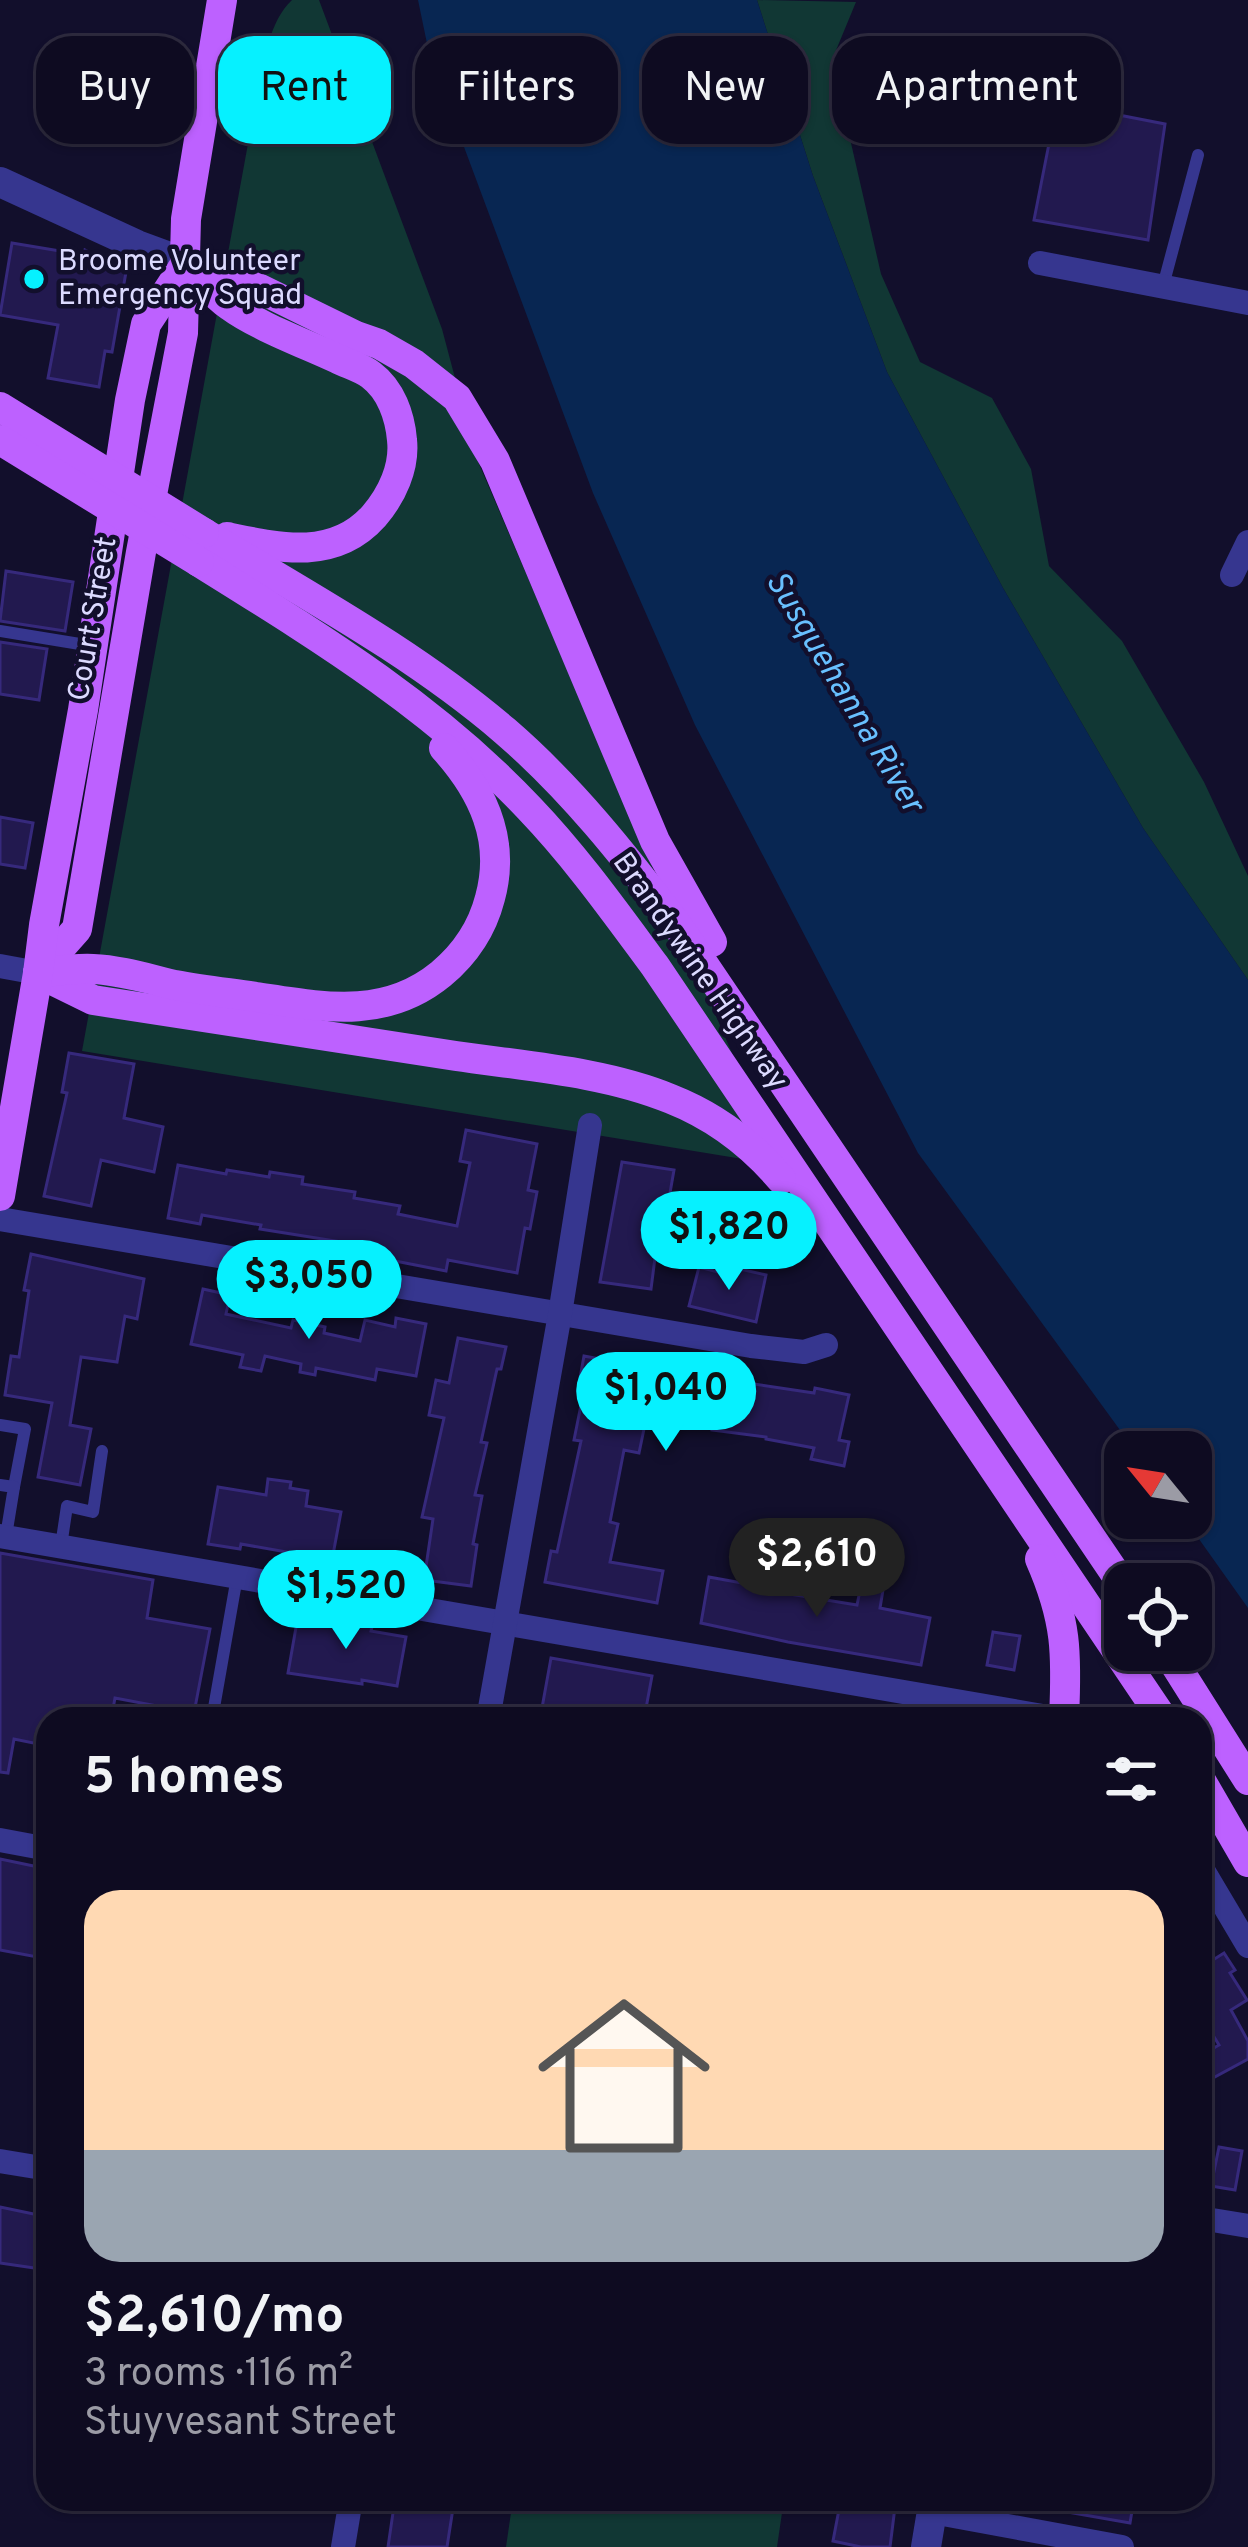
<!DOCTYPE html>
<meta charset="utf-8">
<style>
:root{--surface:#0e0b21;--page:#1c192e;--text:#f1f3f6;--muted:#9b9ba5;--line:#2e2b3f;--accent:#06f1ff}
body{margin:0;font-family:Overpass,sans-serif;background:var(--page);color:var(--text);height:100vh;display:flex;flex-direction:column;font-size:45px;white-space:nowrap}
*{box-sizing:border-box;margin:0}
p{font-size:39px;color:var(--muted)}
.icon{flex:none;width:66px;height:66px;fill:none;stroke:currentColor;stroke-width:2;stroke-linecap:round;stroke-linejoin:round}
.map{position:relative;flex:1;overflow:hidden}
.sheet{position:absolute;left:36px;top:1707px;width:1176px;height:804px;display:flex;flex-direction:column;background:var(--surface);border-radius:36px;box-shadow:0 3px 9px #0004,0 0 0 3px var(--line)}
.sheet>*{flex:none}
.hud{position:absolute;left:36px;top:36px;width:1176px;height:108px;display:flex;gap:24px}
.needle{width:78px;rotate:300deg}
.fabs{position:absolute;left:1104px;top:1431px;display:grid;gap:24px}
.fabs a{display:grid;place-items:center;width:108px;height:108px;border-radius:24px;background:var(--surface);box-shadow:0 3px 9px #0004,0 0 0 3px var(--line);font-size:60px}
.price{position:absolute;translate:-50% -102px;padding:0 27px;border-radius:42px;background:var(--accent);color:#111;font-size:39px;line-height:78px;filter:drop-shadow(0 3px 6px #0008)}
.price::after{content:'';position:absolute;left:50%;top:72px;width:36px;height:27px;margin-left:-18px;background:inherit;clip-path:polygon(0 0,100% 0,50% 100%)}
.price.current{background:#222;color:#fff}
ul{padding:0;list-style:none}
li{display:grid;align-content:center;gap:24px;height:636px;padding:0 48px}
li+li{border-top:3px solid var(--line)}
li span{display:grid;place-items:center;height:372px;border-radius:36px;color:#555}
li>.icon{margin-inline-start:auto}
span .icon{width:216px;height:216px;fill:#fffc;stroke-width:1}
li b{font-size:51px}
h2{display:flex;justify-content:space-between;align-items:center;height:144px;padding:0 48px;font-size:51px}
.pill{padding:0 42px;border-radius:36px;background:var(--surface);box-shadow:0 3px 9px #0004,0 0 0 3px var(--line);font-size:42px;line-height:108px}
.pill.current{background:var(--accent);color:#111}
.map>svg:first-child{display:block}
</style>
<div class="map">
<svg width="1248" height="2547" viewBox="0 0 1248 2547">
<rect width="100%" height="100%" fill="#120f2c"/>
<g fill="#113734">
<path d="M292,0H319L442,329L476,457L780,1165L82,1051L258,89C265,58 269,22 292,0Z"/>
<polygon points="757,0 856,2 832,60 881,274 920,362 992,398 1031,469 1049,566 1122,641 1204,782 1248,876 1248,980 1143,828 1003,588 887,372 813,176"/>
<polygon points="513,2499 784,2499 777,2547 506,2547"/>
</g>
<polygon fill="#082652" points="418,0 757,0 813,176 887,372 1003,588 1143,828 1248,980 1248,1608 1184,1518 1191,1518 1191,1452 1136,1452 918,1153 695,725 593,493 429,53"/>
<g fill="#22194f" stroke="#36297c" stroke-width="3">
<polygon points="1057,103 1165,124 1148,240 1034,220"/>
<polygon points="12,243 84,255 85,250 126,272 112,352 105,351 99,387 48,378 58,325 0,315"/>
<polygon points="6,571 73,582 65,631 0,621"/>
<polygon points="0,642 47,649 39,700 0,694"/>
<polygon points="0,817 33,823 25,868 0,864"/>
<polygon points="69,1053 134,1064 124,1118 163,1127 154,1172 101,1160 91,1206 44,1196 67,1093 62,1092"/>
<polygon points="466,1130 537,1144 528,1190 537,1192 530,1229 525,1228 517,1273 448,1260 446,1271 390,1260 389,1263 357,1258 360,1245 260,1229 261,1225 202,1215 200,1224 168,1218 178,1165 226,1174 227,1170 269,1177 270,1172 303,1177 302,1184 355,1192 354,1198 400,1206 398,1214 457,1226 470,1163 460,1161"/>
<polygon points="622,1162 674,1170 663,1233 672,1235 669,1252 656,1250 651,1289 600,1282"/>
<polygon points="31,1254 144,1279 137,1319 125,1316 117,1362 81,1357 70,1425 91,1429 80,1485 38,1477 52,1403 5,1395 11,1356 19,1357 29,1291 24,1290"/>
<polygon points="699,1267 729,1275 731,1267 766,1275 756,1322 689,1306"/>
<polygon points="203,1289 230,1295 226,1314 291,1328 293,1320 325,1327 324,1333 360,1341 365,1320 395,1327 396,1318 426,1324 416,1376 377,1369 375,1380 316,1368 315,1375 300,1372 301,1364 265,1356 261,1371 240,1367 243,1355 191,1344"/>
<polygon points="458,1338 506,1347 501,1369 497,1369 481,1442 487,1443 475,1495 482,1496 473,1544 477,1545 471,1586 424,1580 433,1519 422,1517 444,1418 429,1415 436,1380 449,1383"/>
<polygon points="584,1356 638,1366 640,1357 686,1366 686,1362 709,1366 707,1377 814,1393 815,1388 849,1395 839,1440 849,1442 844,1466 811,1459 814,1448 766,1439 766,1437 712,1430 716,1405 681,1400 682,1396 635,1387 628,1426 644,1429 639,1453 624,1450 610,1522 618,1524 610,1562 663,1571 657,1603 545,1582 551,1551 557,1552 581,1441 574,1440 584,1390 578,1389"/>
<polygon points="268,1479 291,1482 290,1488 308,1491 306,1506 341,1512 332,1560 241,1544 240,1549 208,1544 218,1487 266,1495"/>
<polygon points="0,1553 153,1580 147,1618 210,1629 194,1713 115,1698 111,1719 48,1719 48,1746 14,1739 8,1773 0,1772"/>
<polygon points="709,1577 742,1583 743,1579 767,1583 765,1590 857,1605 861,1586 883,1590 880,1608 930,1618 921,1665 788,1642 701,1623"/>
<polygon points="298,1616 372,1627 371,1631 406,1637 397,1686 362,1680 362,1684 288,1673"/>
<polygon points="993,1632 1020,1636 1014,1670 987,1665"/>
<polygon points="551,1658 652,1676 644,1719 540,1719"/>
<polygon points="0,1859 48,1869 48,1959 0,1950"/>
<polygon points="1224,1953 1235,1970 1230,1973 1247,2000 1231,2010 1248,2041 1248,2059 1200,2085 1200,2056 1219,2045 1200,2014 1200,1968"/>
<polygon points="1219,2147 1242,2151 1235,2190 1211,2186"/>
<polygon points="0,2207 48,2217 48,2270 0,2263"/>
<polygon points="395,2499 454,2502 447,2547 388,2547"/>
<polygon points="841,2499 896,2499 890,2547 861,2547 833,2541"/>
<polygon points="1040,2499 1134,2499 1130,2523 1039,2507"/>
</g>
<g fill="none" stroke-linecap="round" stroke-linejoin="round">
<g stroke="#36368f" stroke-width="12">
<polyline points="1163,286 1198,155"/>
<polyline points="0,631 92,646"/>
<polyline points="0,1425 25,1429 14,1487"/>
<polyline points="0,1485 14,1487 6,1536"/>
<polyline points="61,1546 67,1506 93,1512 102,1451"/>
<polyline points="212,1719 237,1577"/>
</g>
<g stroke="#36368f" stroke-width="24">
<polyline points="1040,263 1248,303"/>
<polyline points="1232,575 1248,542"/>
<polyline points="0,966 38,973"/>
<polyline points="0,1219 751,1346 804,1352 826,1345"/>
<polyline points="0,1536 1060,1719"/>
<polyline points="488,1719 560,1314 590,1125"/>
<polyline points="0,1840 48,1849"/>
<polyline points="1200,1865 1248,1946"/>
<polyline points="0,2161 48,2169"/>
<polyline points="1200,2218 1248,2226"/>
<polyline points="932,2512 1122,2547"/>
<polyline points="343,2547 351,2499"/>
</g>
<g stroke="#36368f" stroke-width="30">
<polyline points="0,182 137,245 186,263"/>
<polyline points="926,2547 934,2499"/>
</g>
<g stroke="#bd61ff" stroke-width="30">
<polyline points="186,263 240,279 356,336 379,344 414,364 457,398 495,461 655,841 712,942"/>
<path d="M190,268C203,280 215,296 230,306C257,326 306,344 338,359C348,364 362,368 371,375C391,390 400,416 402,440C405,467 392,495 374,516C334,561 279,548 227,537"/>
<path d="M204,533C306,595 414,653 505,731C571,788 625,856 677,925L1125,1588"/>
<path d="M199,562C316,635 433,706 529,808C576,857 615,912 655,966L1163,1719"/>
<polyline points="38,973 77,929 141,552 183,333 186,219 222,0"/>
<path d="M38,973L93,1000C214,1019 335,1037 456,1056C525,1066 606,1072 671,1099C714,1116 752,1145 781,1179"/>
<path d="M38,973C56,971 75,968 93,969C120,970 149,979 175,985C202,990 229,993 256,997C323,1007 385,1020 441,974C465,954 482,929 490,898C506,840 483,791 444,748"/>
<polyline points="0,1196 38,973 44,925 83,710 130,400 146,324 186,263"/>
<path d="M1040,1559C1067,1620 1067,1654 1064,1719"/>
<polyline points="1166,1650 1248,1780"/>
<polyline points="1200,1779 1248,1862"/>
</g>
<g stroke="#bd61ff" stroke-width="30">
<polyline points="0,407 204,533"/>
<polyline points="0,440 199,562"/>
</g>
</g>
<circle fill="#06f1ff" stroke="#120f2c" stroke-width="4.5" cx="34" cy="279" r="12"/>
<g text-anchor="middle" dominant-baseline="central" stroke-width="9" stroke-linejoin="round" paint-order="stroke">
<g font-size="30" fill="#dcdaff" stroke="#120f2c" text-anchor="start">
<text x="58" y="262">Broome Volunteer<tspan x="58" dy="34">Emergency Squad</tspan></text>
</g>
<g font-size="30" fill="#dcdaff" stroke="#120f2c">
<text transform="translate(94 619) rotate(-80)">Court Street</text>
<text transform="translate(699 972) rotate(55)">Brandywine Highway</text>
</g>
<g font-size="33" font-style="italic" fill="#68c0ff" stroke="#120f2c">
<text transform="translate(843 693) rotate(59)">Susquehanna River</text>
</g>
</g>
</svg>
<div class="fabs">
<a><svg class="needle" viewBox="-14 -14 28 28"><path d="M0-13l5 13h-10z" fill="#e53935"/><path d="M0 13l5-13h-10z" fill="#9b9ba5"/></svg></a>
<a><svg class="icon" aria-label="locate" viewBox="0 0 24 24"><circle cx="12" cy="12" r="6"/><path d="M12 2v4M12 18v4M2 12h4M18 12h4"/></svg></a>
</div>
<b class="price" style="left:729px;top:1293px">$1,820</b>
<b class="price" style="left:309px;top:1342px">$3,050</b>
<b class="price" style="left:666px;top:1454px">$1,040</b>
<b class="price current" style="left:817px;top:1620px">$2,610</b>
<b class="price" style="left:346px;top:1652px">$1,520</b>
<div class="hud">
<a class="pill">Buy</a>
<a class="pill current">Rent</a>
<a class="pill">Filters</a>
<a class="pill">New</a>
<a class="pill">Apartment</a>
</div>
<section class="sheet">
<h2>5 homes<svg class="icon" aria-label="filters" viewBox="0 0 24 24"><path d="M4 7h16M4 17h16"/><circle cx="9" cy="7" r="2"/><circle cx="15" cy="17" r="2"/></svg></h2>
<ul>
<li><span style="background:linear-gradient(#ffd9b3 70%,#9aa5b1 0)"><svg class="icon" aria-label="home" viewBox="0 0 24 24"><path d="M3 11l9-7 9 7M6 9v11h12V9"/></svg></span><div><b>$2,610/mo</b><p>3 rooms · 116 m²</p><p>Stuyvesant Street</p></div></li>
</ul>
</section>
</div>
